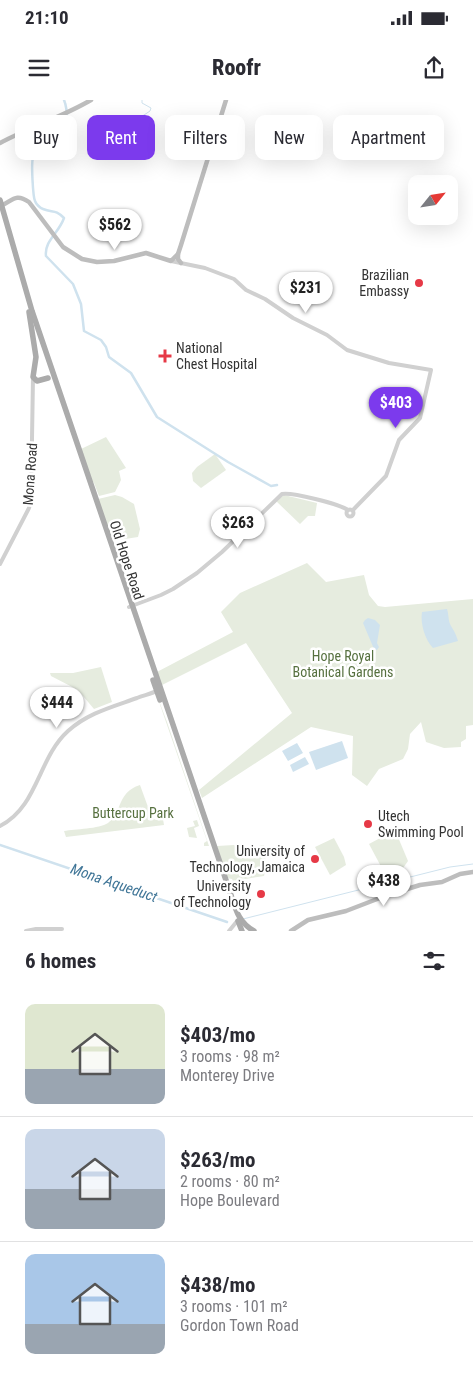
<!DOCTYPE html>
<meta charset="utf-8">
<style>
:root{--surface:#fff;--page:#f2f2f3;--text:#2b2b33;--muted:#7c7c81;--line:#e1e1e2;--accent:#7c3aed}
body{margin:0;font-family:"Roboto Condensed",sans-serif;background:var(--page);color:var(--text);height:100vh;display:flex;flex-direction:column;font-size:19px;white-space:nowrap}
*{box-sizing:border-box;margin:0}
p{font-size:16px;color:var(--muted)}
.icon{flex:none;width:28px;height:28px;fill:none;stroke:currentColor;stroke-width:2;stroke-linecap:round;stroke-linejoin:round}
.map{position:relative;height:831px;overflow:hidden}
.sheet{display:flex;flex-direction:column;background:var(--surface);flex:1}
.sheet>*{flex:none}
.guide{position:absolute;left:15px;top:15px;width:444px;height:45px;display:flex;gap:10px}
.needle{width:32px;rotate:60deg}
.controls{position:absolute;left:408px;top:75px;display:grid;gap:10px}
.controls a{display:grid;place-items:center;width:50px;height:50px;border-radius:10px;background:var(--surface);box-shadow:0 5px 20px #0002;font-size:25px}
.price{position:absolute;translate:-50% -42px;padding:0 11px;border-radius:18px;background:#fff;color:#222;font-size:16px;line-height:32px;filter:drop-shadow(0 1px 2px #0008)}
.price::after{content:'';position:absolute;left:50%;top:30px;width:15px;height:11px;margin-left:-8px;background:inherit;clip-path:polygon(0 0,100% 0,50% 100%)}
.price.on{background:var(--accent);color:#fff}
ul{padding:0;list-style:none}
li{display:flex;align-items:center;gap:15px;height:125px;padding:0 25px}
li+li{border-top:1px solid var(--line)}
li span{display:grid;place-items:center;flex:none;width:140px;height:100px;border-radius:10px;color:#555}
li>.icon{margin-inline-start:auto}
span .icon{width:60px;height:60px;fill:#fffc;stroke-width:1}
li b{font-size:21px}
h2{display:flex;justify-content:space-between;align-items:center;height:60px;padding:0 25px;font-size:21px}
.tag{padding:0 18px;border-radius:10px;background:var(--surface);box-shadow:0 5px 20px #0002;font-size:18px;line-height:45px}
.tag.on{background:var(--accent);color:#fff}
.status{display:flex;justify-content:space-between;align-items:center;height:35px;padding:0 25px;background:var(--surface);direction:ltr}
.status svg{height:14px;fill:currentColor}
header{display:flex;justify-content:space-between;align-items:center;height:65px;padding:0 25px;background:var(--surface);font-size:22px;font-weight:800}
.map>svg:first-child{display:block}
</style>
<div class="status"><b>21:10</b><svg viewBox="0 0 49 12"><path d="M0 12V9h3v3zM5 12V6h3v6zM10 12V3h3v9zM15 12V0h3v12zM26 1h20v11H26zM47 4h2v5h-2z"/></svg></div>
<header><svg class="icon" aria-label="menu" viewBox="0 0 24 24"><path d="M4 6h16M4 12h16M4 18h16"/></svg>Roofr<svg class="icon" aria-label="share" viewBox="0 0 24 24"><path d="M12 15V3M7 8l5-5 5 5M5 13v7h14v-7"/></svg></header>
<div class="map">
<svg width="473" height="831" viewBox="0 0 473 831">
<rect width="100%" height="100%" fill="#fff"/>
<g fill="#e6ecdf">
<polygon points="106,337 126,368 119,371 121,380 115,392 99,396 94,383 90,378 81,349"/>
<polygon points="215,354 226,370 201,388 193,381 192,373 197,367"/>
<polygon points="115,395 122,397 134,404 140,429 138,437 112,441 98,399"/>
<polygon points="284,395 317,403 315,416 308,416 300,424 276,401"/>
<polygon points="307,463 326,482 364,475 369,495 378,506 385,507 473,499 473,625 466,626 466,639 461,642 461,647 444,648 426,642 421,622 410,634 408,649 403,659 379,669 367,686 352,675 353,636 311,627 202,698 199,690 292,613 246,543 160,586 155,573 233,532 221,512 240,493"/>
<polygon points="101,567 112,602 94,609 78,590 51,576 50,573 73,573"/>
<polygon points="156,593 167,622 209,746 204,746 204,743 207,741"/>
<path d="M140,685L152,718L156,720L163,719L164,725L66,737L64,731C75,729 99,729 108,723C123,712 116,693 140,685Z"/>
<polygon points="197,720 199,726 194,728 197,738 189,737 187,728 195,726 193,721"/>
<polygon points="395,730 408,761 401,771 389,776 385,774 369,744"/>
<polygon points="334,738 344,757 346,765 330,775 315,747"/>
<polygon points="234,745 240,749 264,745 266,766 264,776 233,781 232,779 227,778 217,746"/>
</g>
<g fill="#cfe2ee">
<path d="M447,509C449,515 448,521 451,526C454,531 456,534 458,541L433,548C425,540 420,523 422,512Z"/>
<polygon points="368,518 375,520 380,525 377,543 379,547 377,550 374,549 363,523 365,520"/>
<polygon points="342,641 348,658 316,670 309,652"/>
<polygon points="297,643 303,653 288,661 282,651"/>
<polygon points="305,657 309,664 293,672 290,665"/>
</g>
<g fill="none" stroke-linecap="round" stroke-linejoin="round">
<g stroke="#cfe2ee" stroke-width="1">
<polyline points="129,25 150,11 151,8 142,3 142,0"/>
<polyline points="243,819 450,767 473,764"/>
</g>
<g stroke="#cfe2ee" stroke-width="2.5">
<path d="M64,0C67,7 67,13 67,20C68,46 53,49 33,58C31,63 33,97 35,101C36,104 40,108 43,109C53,113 55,109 64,118C59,133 44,141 46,156L73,184L81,204L84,231L101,240L106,247L109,257L131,273L157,317L228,362L271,386L277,385"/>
<polyline points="0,745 227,822"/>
</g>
<g stroke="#d0d0d0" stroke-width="4">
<polyline points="171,161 205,168 234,179 246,190 265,199 293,218 327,235 347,250 389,263 431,270 420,318 399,340 386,376 353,410"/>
<circle cx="350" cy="413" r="3.5"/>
<polyline points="0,464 29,408 31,400 33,277"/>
<path d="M129,507L161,495L173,489L197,473L222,452L282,394C292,392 339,404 348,410"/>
<path d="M0,726C38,707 38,658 68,631C88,613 112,607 137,598C144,595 152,594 158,590"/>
<polyline points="26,831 36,829 62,829"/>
<polyline points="229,831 238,820"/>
</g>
<g stroke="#bdbdbd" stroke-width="4.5">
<path d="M0,43C30,27 62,17 91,0"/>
<path d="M1,106C13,100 16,93 29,102L63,147L82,159L97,162L114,161L146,153L171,161L178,154L181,145L226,0"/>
<polyline points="178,154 178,159 181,163"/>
<polyline points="291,831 308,820 346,811 385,796 420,785 442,782 460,774 473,772"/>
</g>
<g stroke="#ababab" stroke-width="5.5">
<path d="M0,100L32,211L229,789C235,806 237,822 254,831"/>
<polyline points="29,212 36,257 33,277 37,281 48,278"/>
<polyline points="153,580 160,600"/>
<polyline points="238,821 242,831"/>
</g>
</g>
<g fill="#e63946" stroke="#fff" stroke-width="2">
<circle cx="419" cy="183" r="5"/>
<path d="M162.5 248.5h5v5h5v5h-5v5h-5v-5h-5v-5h5z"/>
<circle cx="368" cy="724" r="5"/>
<circle cx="315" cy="759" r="5"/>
<circle cx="261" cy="794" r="5"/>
</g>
<g text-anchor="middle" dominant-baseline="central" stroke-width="5" stroke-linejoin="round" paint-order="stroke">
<g font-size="14" fill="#333" stroke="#fff" text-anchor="end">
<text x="409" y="175">Brazilian<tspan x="409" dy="16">Embassy</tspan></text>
<text x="176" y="248" text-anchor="start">National<tspan x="176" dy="16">Chest Hospital</tspan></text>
<text x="378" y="716" text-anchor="start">Utech<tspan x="378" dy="16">Swimming Pool</tspan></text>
<text x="305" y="751">University of<tspan x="305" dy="16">Technology, Jamaica</tspan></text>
<text x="251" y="786">University<tspan x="251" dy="16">of Technology</tspan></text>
</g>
<g font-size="14" fill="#333" stroke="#fff">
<text transform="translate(30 374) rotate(-86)">Mona Road</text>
<text transform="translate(127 460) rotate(72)">Old Hope Road</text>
</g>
<g font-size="14" fill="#56703f" stroke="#fff">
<text x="343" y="556">Hope Royal<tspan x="343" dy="16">Botanical Gardens</tspan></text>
<text x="133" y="713">Buttercup Park</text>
</g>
<g font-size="15" font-style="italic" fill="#3f7597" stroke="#fff">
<text transform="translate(114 783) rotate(19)">Mona Aqueduct</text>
</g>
</g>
</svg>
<div class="controls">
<a><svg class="needle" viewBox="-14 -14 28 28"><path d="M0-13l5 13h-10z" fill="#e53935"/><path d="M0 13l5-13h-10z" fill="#7c7c81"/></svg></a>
</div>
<b class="price" style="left:115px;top:151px">$562</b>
<b class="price" style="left:306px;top:214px">$231</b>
<b class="price on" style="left:396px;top:329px">$403</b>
<b class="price" style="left:238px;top:449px">$263</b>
<b class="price" style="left:57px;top:629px">$444</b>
<b class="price" style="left:384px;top:807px">$438</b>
<div class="guide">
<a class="tag">Buy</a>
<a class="tag on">Rent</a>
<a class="tag">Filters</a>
<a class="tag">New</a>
<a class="tag">Apartment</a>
</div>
</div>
<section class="sheet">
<h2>6 homes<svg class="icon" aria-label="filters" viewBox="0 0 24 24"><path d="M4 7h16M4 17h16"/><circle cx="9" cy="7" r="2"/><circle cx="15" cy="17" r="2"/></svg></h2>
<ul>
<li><span style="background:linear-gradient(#dfe7d0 65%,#9aa5b1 0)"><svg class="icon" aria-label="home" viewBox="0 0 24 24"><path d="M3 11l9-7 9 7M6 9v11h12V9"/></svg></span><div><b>$403/mo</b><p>3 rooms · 98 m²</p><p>Monterey Drive</p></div></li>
<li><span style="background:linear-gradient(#c9d6e8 60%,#9aa5b1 0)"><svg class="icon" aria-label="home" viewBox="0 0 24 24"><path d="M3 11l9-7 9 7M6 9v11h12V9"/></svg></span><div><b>$263/mo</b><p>2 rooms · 80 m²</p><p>Hope Boulevard</p></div></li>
<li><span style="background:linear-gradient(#a9c7e8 70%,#9aa5b1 0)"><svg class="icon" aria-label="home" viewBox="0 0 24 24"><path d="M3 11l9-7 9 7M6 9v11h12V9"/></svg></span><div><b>$438/mo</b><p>3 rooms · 101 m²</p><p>Gordon Town Road</p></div></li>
</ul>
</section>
